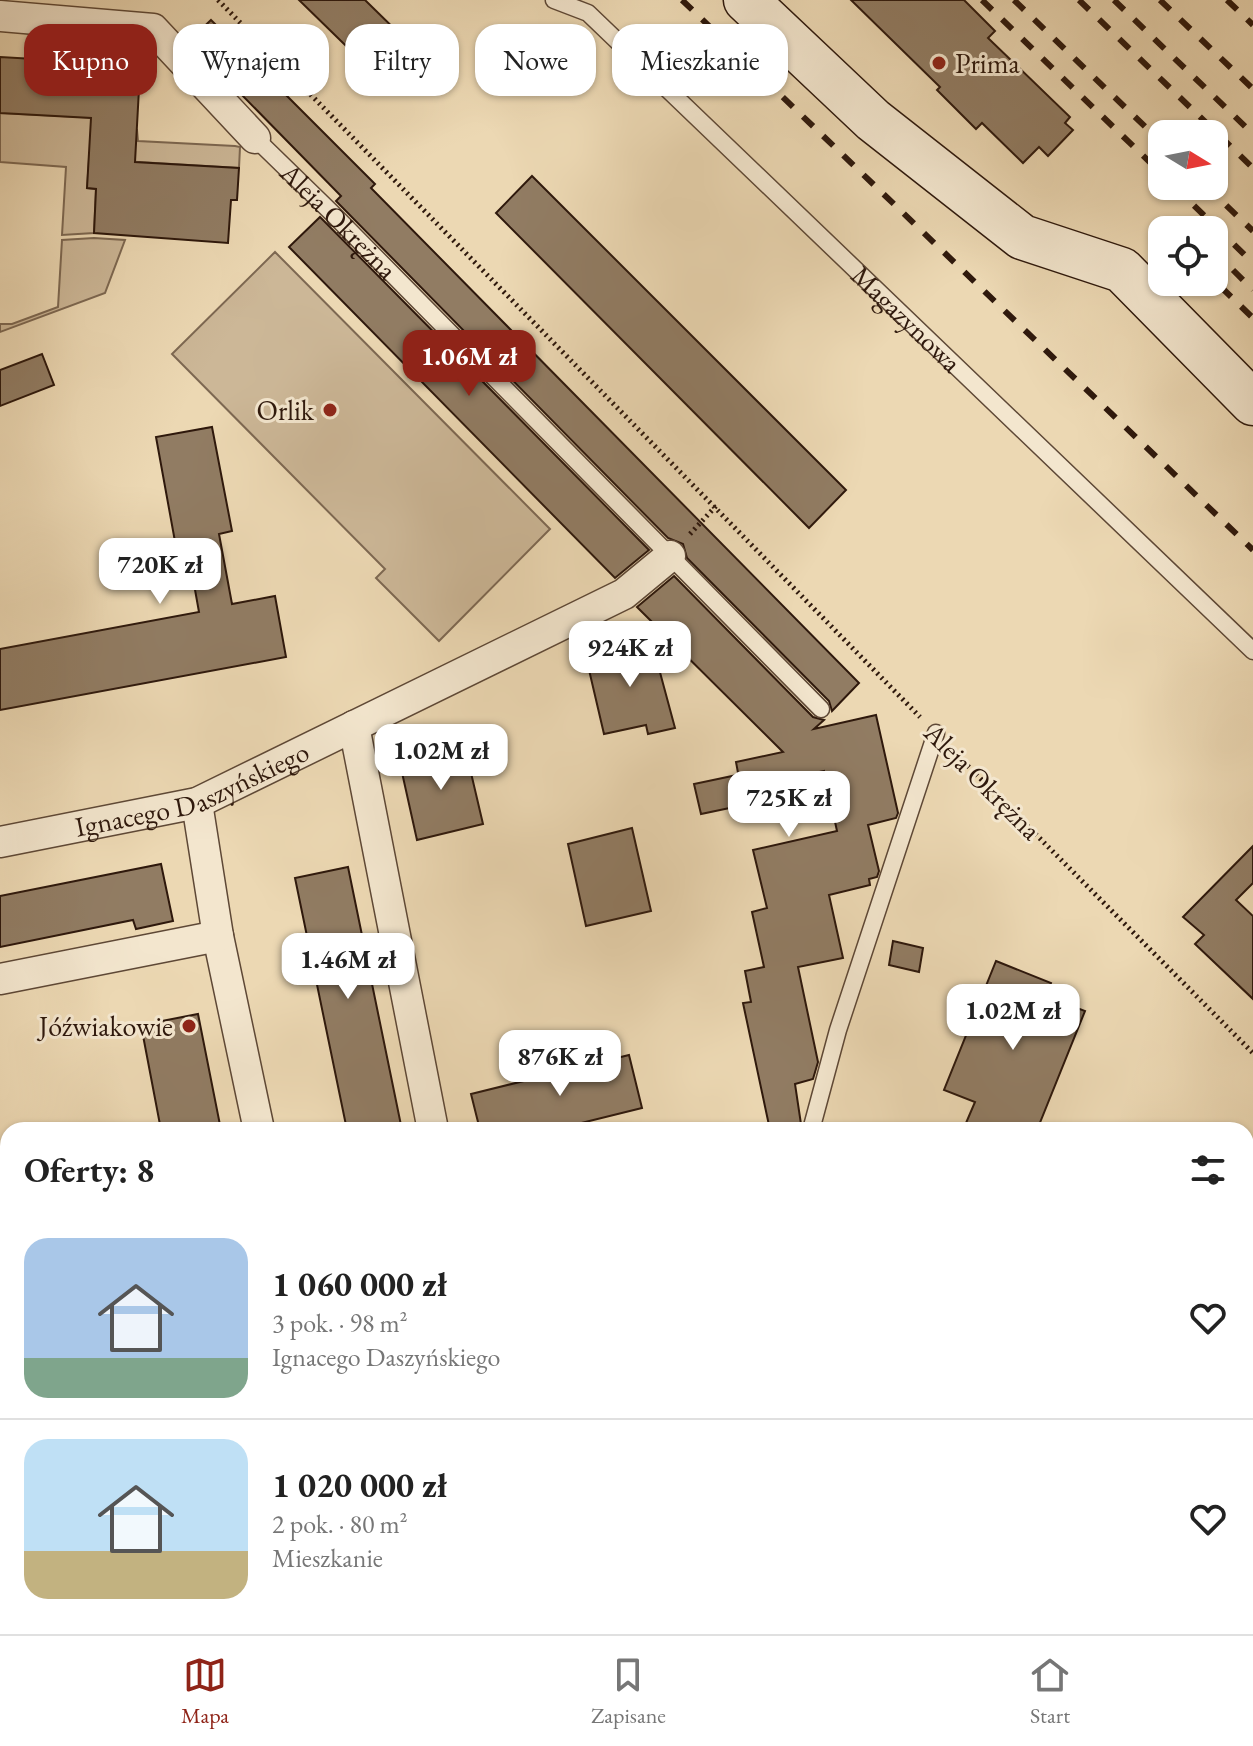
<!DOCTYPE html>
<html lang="pl">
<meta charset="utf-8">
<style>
:root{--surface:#fff;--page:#f2f2f2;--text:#222;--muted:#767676;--line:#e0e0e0;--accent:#8f2418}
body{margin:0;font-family:"EB Garamond",serif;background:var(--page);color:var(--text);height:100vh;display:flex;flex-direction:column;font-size:30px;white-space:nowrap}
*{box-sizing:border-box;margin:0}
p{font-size:26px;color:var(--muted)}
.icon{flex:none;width:44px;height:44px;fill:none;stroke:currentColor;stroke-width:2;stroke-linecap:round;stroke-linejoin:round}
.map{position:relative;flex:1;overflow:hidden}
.sheet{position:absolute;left:0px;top:1122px;width:1254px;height:512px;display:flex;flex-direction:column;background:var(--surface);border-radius:24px 24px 0 0;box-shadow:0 2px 6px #0004}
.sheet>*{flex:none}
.banner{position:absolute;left:24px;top:24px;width:800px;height:72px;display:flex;gap:16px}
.needle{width:52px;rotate:100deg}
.controls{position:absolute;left:1148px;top:120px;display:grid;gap:16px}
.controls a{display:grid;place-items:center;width:80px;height:80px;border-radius:16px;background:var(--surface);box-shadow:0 2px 6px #0004;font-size:40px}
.price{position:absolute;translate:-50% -68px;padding:0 18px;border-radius:16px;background:#fff;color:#222;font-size:26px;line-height:52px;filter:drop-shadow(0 2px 4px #0008)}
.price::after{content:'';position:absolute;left:50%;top:48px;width:24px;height:18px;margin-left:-12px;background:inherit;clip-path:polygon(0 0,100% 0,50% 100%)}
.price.current{background:var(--accent);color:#fff}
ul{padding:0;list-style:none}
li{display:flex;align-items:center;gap:24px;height:200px;padding:0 24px}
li+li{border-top:2px solid var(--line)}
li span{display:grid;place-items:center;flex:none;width:224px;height:160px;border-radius:24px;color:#555}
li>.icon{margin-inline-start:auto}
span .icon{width:96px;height:96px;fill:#fffc;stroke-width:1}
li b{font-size:34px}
h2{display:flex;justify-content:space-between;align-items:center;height:96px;padding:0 24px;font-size:34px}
.tag{padding:0 28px;border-radius:24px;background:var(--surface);box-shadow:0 2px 6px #0004;font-size:28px;line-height:72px}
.tag.current{background:var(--accent);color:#fff}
.menu{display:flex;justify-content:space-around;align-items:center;height:112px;border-top:2px solid var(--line);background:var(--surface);font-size:22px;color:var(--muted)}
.menu a{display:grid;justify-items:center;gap:4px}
.menu .current{color:var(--accent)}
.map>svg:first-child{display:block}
</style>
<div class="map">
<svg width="1253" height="1634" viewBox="0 0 1253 1634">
<rect width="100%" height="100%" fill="#ecd8b3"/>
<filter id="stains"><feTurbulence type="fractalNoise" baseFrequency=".0025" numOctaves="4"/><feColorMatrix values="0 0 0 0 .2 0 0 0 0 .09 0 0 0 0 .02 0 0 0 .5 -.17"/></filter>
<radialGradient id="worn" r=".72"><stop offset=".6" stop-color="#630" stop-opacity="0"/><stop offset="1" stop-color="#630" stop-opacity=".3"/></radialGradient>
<g fill="#ccb797" stroke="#7d6852" stroke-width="2">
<polygon points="0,113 100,118 99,128 137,130 138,141 235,146 240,147 239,168 89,159 87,188 96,189 94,233 62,235 66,167 0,162"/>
<polygon points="94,238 125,240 105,293 0,332 0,324 12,324 58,307 62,240"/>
<polygon points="275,252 550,529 439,641 376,578 385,569 172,354"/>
</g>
<g fill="#917c63" stroke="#2e180c" stroke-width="2">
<polygon points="299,0 365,0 412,46 380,79"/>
<polygon points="851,0 964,0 995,31 988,38 1070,117 1065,123 1073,130 1048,156 1039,147 1023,163 982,123 976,129 937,90 940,87"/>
<polygon points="211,20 375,184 371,188 859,683 832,711 829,701 687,558 683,544 668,538 336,201 341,196 189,41"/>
<polygon points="104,50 141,52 135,162 239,168 237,200 231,200 228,243 94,233 96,189 87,188 91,118 0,113 0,57 103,63"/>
<polygon points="532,176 846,490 809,528 496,213"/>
<polygon points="320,217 324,221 649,550 615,578 289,247"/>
<polygon points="42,354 54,385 0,406 0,370"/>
<polygon points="212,427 232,531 219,534 232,604 275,596 286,657 0,710 0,649 199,612 187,545 176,547 156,437"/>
<polygon points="674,576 813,717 824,720 814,729 876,715 898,813 896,818 868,825 879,871 877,877 869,879 870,885 829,895 843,958 798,967 818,1062 813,1079 795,1084 801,1124 773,1130 770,1130 743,1003 751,1002 745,971 764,967 752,912 767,908 753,850 837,831 824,771 741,789 736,762 783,752 637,607"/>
<polygon points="651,639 675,728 648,734 646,725 604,734 586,657"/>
<polygon points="464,743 483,824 417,840 399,759"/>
<polygon points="737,775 744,805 701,814 694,784"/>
<polygon points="632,828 651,911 586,926 568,844"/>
<polygon points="1253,846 1253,883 1236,900 1253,916 1253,999 1195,944 1204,935 1183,917"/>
<polygon points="161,864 173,921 136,929 133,920 0,947 0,896"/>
<polygon points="348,867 402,1130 347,1130 295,878"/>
<polygon points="893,941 923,948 919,972 889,965"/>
<polygon points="996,961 1051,983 1046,996 1085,1011 1037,1130 963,1130 975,1102 944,1090"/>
<polygon points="198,1014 221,1130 161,1130 141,1025"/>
<polygon points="629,1055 642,1108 553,1130 480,1130 471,1094"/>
</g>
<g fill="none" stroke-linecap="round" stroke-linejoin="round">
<g stroke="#5e4836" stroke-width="19">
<g id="lane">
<path id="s1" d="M554,0L588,13L1253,651"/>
<path id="s2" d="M255,138L332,213L821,709"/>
<polyline points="811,1130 838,1030 936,733"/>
<polyline points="1246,1207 1253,1215"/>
<polyline points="1246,1375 1253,1367"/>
<polyline points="825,1626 827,1634"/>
<polyline points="1101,1634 1103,1626"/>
</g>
</g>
<g stroke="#5e4836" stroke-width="33">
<g id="street">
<polyline points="0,16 153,29 255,138"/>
<polyline points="354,726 433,1130"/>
<polyline points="197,803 218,936 259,1130"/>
<path id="s3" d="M0,842L197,803L624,594L670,556"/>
<polyline points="0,979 218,936"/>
<polyline points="0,1598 8,1596"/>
<polyline points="365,1634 396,1626"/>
</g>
</g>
<g stroke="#2e180c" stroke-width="47">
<polyline id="secondary" points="746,0 873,120 1022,237 1122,270 1253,403"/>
</g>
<g stroke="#2e180c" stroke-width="5" stroke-dasharray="2 4" stroke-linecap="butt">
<polyline points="218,0 920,717"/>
<polyline points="690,534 716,506"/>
<polyline points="955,753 1253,1053"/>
</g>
<use href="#lane" stroke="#f3e6ce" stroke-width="16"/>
<use href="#street" stroke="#f3e6ce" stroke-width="30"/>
<use href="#secondary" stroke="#f3e6ce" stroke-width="44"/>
<g stroke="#2e180c" stroke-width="6" stroke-dasharray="14 14" stroke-linecap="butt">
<polyline points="682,0 1253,550"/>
<polyline points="982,0 1162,174"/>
<polyline points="1014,0 1162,143"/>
<polyline points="1079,0 1253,168"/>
<polyline points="1114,0 1253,134"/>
<polyline points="1160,0 1253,89"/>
<polyline points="1227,0 1253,25"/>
<polyline points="1174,186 1253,263"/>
<polyline points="1206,186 1253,231"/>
<polyline points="1233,270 1253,290"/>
<polyline points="1221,287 1253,318"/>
</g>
</g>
<g fill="#8f2418" stroke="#f3e6ce" stroke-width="3">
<circle cx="939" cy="63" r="8"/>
<circle cx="330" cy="410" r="8"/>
<circle cx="189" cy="1026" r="8"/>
</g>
<g text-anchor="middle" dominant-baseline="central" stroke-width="6" stroke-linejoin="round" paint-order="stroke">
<g font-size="28" fill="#2e180c" stroke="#f3e6ce" text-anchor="end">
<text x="955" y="63" text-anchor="start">Prima</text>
<text x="314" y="410">Orlik</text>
<text x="173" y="1026">Jóźwiakowie</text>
</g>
<g font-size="28" fill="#2e180c" stroke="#f3e6ce">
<text stroke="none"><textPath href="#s2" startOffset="118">Aleja Okrężna</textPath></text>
<text stroke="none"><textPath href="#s1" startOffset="478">Magazynowa</textPath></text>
<text transform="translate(983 781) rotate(45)">Aleja Okrężna</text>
<text stroke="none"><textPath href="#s3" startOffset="200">Ignacego Daszyńskiego</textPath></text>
</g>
</g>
<rect width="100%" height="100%" filter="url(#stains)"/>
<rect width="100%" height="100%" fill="url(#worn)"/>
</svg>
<div class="controls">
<a><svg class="needle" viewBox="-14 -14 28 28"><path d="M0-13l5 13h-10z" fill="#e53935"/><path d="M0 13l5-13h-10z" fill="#767676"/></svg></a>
<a><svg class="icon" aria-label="locate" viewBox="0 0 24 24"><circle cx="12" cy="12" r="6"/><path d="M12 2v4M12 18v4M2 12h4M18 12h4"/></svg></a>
</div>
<b class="price current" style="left:469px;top:398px">1.06M zł</b>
<b class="price" style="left:160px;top:606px">720K zł</b>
<b class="price" style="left:630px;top:689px">924K zł</b>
<b class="price" style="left:441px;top:792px">1.02M zł</b>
<b class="price" style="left:789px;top:839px">725K zł</b>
<b class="price" style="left:348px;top:1001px">1.46M zł</b>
<b class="price" style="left:1013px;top:1052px">1.02M zł</b>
<b class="price" style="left:560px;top:1098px">876K zł</b>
<div class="banner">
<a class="tag current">Kupno</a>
<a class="tag">Wynajem</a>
<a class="tag">Filtry</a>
<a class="tag">Nowe</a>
<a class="tag">Mieszkanie</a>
</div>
<section class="sheet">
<h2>Oferty: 8<svg class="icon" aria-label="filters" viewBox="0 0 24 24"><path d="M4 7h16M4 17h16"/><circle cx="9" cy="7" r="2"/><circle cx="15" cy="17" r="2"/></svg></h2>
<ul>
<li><span style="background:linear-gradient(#a9c7e8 75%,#7fa58c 0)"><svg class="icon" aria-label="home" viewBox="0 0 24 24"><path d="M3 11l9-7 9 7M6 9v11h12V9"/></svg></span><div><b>1 060 000 zł</b><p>3 pok. · 98 m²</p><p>Ignacego Daszyńskiego</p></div><svg class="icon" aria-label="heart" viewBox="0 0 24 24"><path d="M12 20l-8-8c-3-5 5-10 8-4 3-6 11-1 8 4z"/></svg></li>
<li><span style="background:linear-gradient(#bfe0f5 70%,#c2b280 0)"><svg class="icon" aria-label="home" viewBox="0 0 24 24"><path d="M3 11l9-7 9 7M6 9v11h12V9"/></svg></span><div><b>1 020 000 zł</b><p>2 pok. · 80 m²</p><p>Mieszkanie</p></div><svg class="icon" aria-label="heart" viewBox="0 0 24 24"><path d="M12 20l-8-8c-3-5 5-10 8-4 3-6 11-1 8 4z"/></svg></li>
</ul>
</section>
</div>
<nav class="menu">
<a class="current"><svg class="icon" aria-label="map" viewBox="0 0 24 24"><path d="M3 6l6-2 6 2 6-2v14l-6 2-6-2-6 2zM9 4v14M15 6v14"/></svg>Mapa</a>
<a><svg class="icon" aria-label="saved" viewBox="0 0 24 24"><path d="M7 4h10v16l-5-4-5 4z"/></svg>Zapisane</a>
<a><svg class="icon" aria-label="home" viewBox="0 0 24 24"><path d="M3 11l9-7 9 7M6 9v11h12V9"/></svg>Start</a>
</nav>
